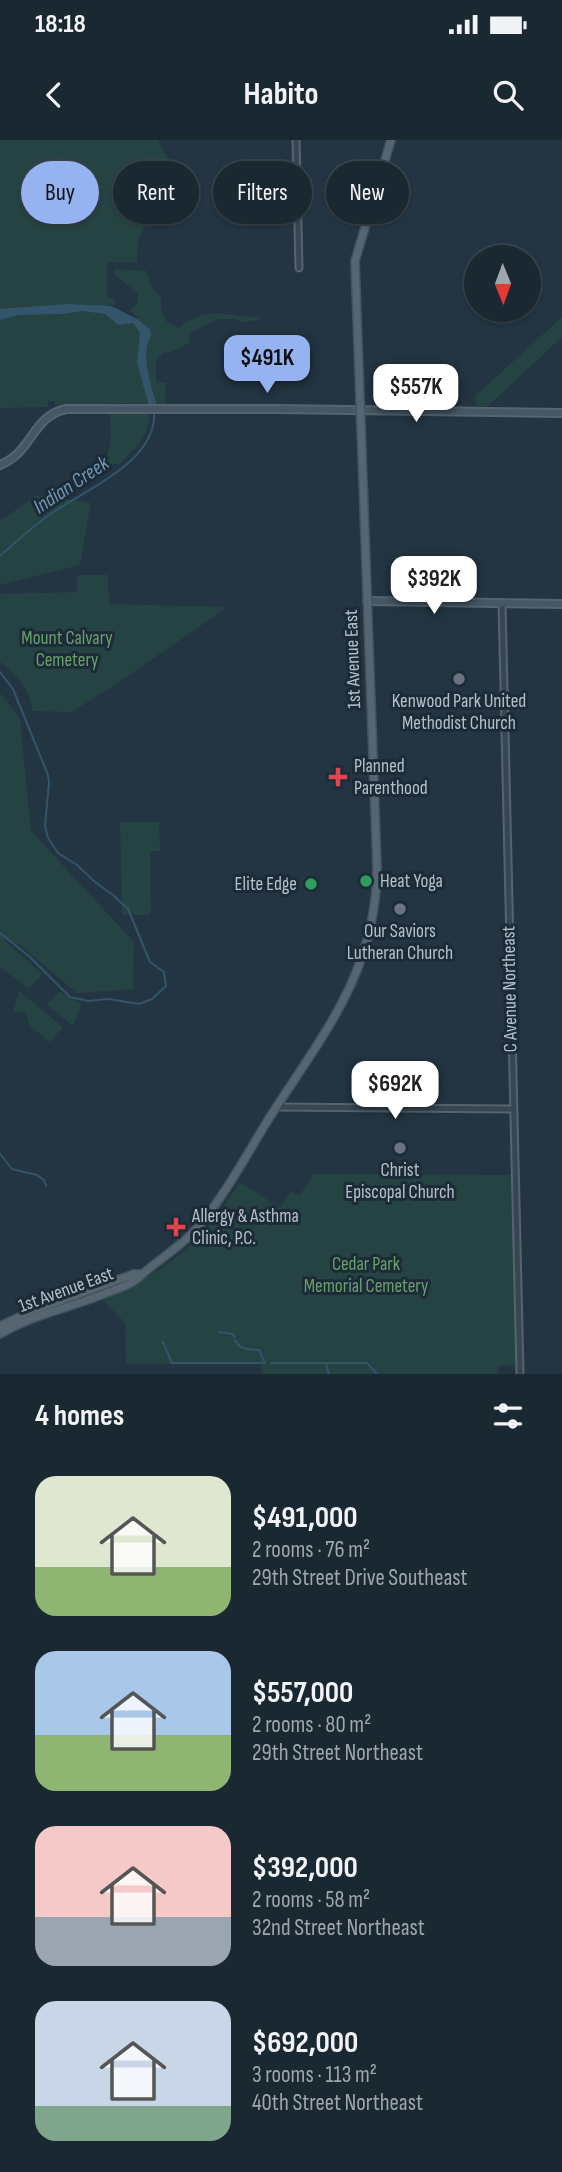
<!DOCTYPE html>
<meta charset="utf-8">
<style>
:root{--surface:#1a2832;--page:#27343e;--text:#f1f3f6;--muted:#9fa6ac;--line:#38444d;--accent:#95b2f1}
body{margin:0;font-family:"Sofia Sans Condensed",sans-serif;background:var(--page);color:var(--text);height:100vh;display:flex;flex-direction:column;font-size:26px;white-space:nowrap}
*{box-sizing:border-box;margin:0}
p{font-size:23px;color:var(--muted)}
.icon{flex:none;width:38px;height:38px;fill:none;stroke:currentColor;stroke-width:2;stroke-linecap:round;stroke-linejoin:round}
.map{position:relative;height:1234px;overflow:hidden}
.side{display:flex;flex-direction:column;background:var(--surface);flex:1}
.side>*{flex:none}
.banner{position:absolute;left:21px;top:21px;width:522px;height:63px;display:flex;gap:14px}
.needle{width:46px;rotate:179deg}
.buttons{position:absolute;left:464px;top:105px;display:grid;gap:14px}
.buttons a{display:grid;place-items:center;width:77px;height:77px;border-radius:50%;background:var(--surface);box-shadow:0 2px 5px #0004,0 0 0 2px var(--line);font-size:35px}
.price{position:absolute;translate:-50% -60px;padding:0 16px;border-radius:14px;background:#fff;color:#222;font-size:23px;line-height:46px;filter:drop-shadow(0 2px 4px #0008)}
.price::after{content:'';position:absolute;left:50%;top:42px;width:21px;height:16px;margin-left:-10px;background:inherit;clip-path:polygon(0 0,100% 0,50% 100%)}
.price.current{background:var(--accent);color:#111}
ul{padding:0;list-style:none}
li{display:flex;align-items:center;gap:21px;height:175px;padding:0 35px}
li span{display:grid;place-items:center;flex:none;width:196px;height:140px;border-radius:21px;color:#555}
li>.icon{margin-inline-start:auto}
span .icon{width:84px;height:84px;fill:#fffc;stroke-width:1}
li b{font-size:30px}
h2{display:flex;justify-content:space-between;align-items:center;height:84px;padding:0 35px;font-size:30px}
.chip{padding:0 24px;border-radius:32px;background:var(--surface);box-shadow:0 2px 5px #0004,0 0 0 2px var(--line);font-size:24px;line-height:63px}
.chip.current{background:var(--accent);color:#111}
.status{display:flex;justify-content:space-between;align-items:center;height:49px;padding:0 35px;background:var(--surface);direction:ltr}
.status svg{height:19px;fill:currentColor}
header{display:flex;justify-content:space-between;align-items:center;height:91px;padding:0 35px;background:var(--surface);font-size:32px;font-weight:700}
.map>svg:first-child{display:block}
</style>
<div class="status"><b>18:18</b><svg viewBox="0 0 49 12"><path d="M0 12V9h3v3zM5 12V6h3v6zM10 12V3h3v9zM15 12V0h3v12zM26 1h20v11H26zM47 4h2v5h-2z"/></svg></div>
<header><svg class="icon" aria-label="back" viewBox="0 0 24 24"><path d="M15 5l-7 7 7 7"/></svg>Habito<svg class="icon" aria-label="search" viewBox="0 0 24 24"><circle cx="10" cy="10" r="6"/><path d="M15 15l6 6"/></svg></header>
<div class="map">
<svg width="562" height="1234" viewBox="0 0 562 1234">
<rect width="100%" height="100%" fill="#233542"/>
<g fill="#254342">
<path d="M0,0H158L184,49L185,55C160,85 137,72 137,122H107V158H114V165H108V178H138L129,170L137,165L138,154L113,133L114,129L147,131L151,146L161,158V169L167,182L179,188C205,165 228,177 258,177L260,180L241,182L235,179H217L189,194V203L171,212L163,213L156,222V243L166,242L165,264L119,263L55,265V261H48V267L0,268Z"/>
<polygon points="562,177 562,197 487,267 476,265 476,255"/>
<path d="M110,274H149C150,297 134,309 120,324H106L111,297Z"/>
<polygon points="37,355 91,363 80,425 0,445 0,381"/>
<path d="M77,435H108L109,464L228,467L119,542L72,572L32,571C31,548 17,536 0,522V454L77,452Z"/>
<polygon points="0,553 20,579 31,691 134,802 133,849 77,853 19,804 3,799 42,834 29,849 0,827"/>
<polygon points="120,682 159,682 160,711 150,711 151,775 122,775"/>
<polygon points="19,851 63,887 50,902 29,885 26,872 13,872"/>
<polygon points="59,852 82,864 73,886 47,865"/>
<path d="M314,1034L511,1035L516,1225L498,1226V1234H262L261,1224H126L125,1183L101,1158C171,1130 199,1106 240,1042L280,1068L291,1051L299,1056Z"/>
</g>
<path fill="#34546b" d="M67,164L111,166L137,179L150,189L151,196C140,215 151,245 157,266H149L137,223L140,193L133,183L118,185L105,174L83,171L63,174L18,175L0,180V169Z"/>
<g fill="none" stroke-linecap="round" stroke-linejoin="round">
<g stroke="#34546b" stroke-width="2">
<path d="M0,416C18,400 35,384 55,371C89,348 158,320 154,271"/>
<polyline points="0,532 13,549 48,635 49,643 45,686 48,698 58,713 77,725 95,742 113,755 128,769 150,822 164,832 166,846 152,859 139,864 109,859 88,861 70,857 30,817 0,793"/>
<polyline points="0,1014 12,1029 37,1035 44,1040 46,1046"/>
<polyline points="219,1192 232,1194 235,1197"/>
<path d="M163,1202L172,1223H265L259,1210C249,1209 241,1211 235,1200"/>
<polyline points="271,1223 367,1223 377,1234"/>
<polyline points="326,1225 329,1234"/>
</g>
<g stroke="#55646f" stroke-width="9">
<g id="tertiary">
<polyline points="296,0 299,128"/>
<polyline points="502,463 520,1234"/>
<polyline points="277,967 513,969"/>
</g>
</g>
<g stroke="#55646f" stroke-width="10">
<g id="secondary">
<path d="M0,325C33,312 32,276 66,269H277L562,273"/>
<polyline points="367,461 562,464"/>
</g>
</g>
<g stroke="#44525e" stroke-width="10">
<g id="primary">
<polyline points="0,1186 30,1172 134,1134 141,1134"/>
<path d="M0,1194C34,1174 73,1167 109,1152C118,1148 131,1145 138,1138C157,1120 180,1108 198,1087C225,1055 246,1016 268,980C322,895 377,833 377,726L355,121L391,0"/>
</g>
</g>
<use href="#tertiary" stroke="#374652" stroke-width="5"/>
<use href="#secondary" stroke="#455665" stroke-width="6"/>
<use href="#primary" stroke="#556672" stroke-width="7"/>
</g>
<g fill="#6b7280" stroke="#1c2b37" stroke-width="2.5">
<circle cx="459" cy="539" r="7"/>
<circle cx="400" cy="769" r="7"/>
<circle cx="400" cy="1008" r="7"/>
</g>
<g fill="#e0444e" stroke="#1c2b37" stroke-width="2.5">
<path d="M334.5 626.5h7v7h7v7h-7v7h-7v-7h-7v-7h7z"/>
<path d="M172.5 1076.5h7v7h7v7h-7v7h-7v-7h-7v-7h7z"/>
</g>
<g fill="#2e9e5b" stroke="#1c2b37" stroke-width="2.5">
<circle cx="366" cy="741" r="7"/>
<circle cx="311" cy="744" r="7"/>
</g>
<g text-anchor="middle" dominant-baseline="central" stroke-width="6" stroke-linejoin="round" paint-order="stroke">
<g font-size="19" fill="#68a06c" stroke="#1c2b37">
<text x="67" y="498">Mount Calvary<tspan x="67" dy="22">Cemetery</tspan></text>
<text x="366" y="1124">Cedar Park<tspan x="366" dy="22">Memorial Cemetery</tspan></text>
</g>
<g font-size="19" fill="#b4c1cc" stroke="#1c2b37">
<text transform="translate(353 519) rotate(-92)">1st Avenue East</text>
<text transform="translate(510 849) rotate(-91)">C Avenue Northeast</text>
<text transform="translate(66 1150) rotate(-20)">1st Avenue East</text>
</g>
<g font-size="19" fill="#b4c1cc" stroke="#1c2b37">
<text x="459" y="561">Kenwood Park United<tspan x="459" dy="22">Methodist Church</tspan></text>
<text x="354" y="626" text-anchor="start">Planned<tspan x="354" dy="22">Parenthood</tspan></text>
<text x="380" y="741" text-anchor="start">Heat Yoga</text>
<text x="297" y="744" text-anchor="end">Elite Edge</text>
<text x="400" y="791">Our Saviors<tspan x="400" dy="22">Lutheran Church</tspan></text>
<text x="400" y="1030">Christ<tspan x="400" dy="22">Episcopal Church</tspan></text>
<text x="192" y="1076" text-anchor="start">Allergy &amp; Asthma<tspan x="192" dy="22">Clinic, P.C.</tspan></text>
</g>
<g font-size="21" font-style="italic" fill="#7097b3" stroke="#1c2b37">
<text transform="translate(71 345) rotate(-34)">Indian Creek</text>
</g>
</g>
</svg>
<div class="buttons">
<a><svg class="needle" viewBox="-14 -14 28 28"><path d="M0-13l5 13h-10z" fill="#e53935"/><path d="M0 13l5-13h-10z" fill="#9fa6ac"/></svg></a>
</div>
<b class="price current" style="left:267px;top:255px">$491K</b>
<b class="price" style="left:416px;top:284px">$557K</b>
<b class="price" style="left:434px;top:476px">$392K</b>
<b class="price" style="left:395px;top:981px">$692K</b>
<div class="banner">
<a class="chip current">Buy</a>
<a class="chip">Rent</a>
<a class="chip">Filters</a>
<a class="chip">New</a>
</div>
</div>
<section class="side">
<h2>4 homes<svg class="icon" aria-label="filters" viewBox="0 0 24 24"><path d="M4 7h16M4 17h16"/><circle cx="9" cy="7" r="2"/><circle cx="15" cy="17" r="2"/></svg></h2>
<ul>
<li><span style="background:linear-gradient(#dfe7d0 65%,#8fb573 0)"><svg class="icon" aria-label="home" viewBox="0 0 24 24"><path d="M3 11l9-7 9 7M6 9v11h12V9"/></svg></span><div><b>$491,000</b><p>2 rooms · 76 m²</p><p>29th Street Drive Southeast</p></div></li>
<li><span style="background:linear-gradient(#a9c7e8 60%,#8fb573 0)"><svg class="icon" aria-label="home" viewBox="0 0 24 24"><path d="M3 11l9-7 9 7M6 9v11h12V9"/></svg></span><div><b>$557,000</b><p>2 rooms · 80 m²</p><p>29th Street Northeast</p></div></li>
<li><span style="background:linear-gradient(#f6c9c9 65%,#9aa5b1 0)"><svg class="icon" aria-label="home" viewBox="0 0 24 24"><path d="M3 11l9-7 9 7M6 9v11h12V9"/></svg></span><div><b>$392,000</b><p>2 rooms · 58 m²</p><p>32nd Street Northeast</p></div></li>
<li><span style="background:linear-gradient(#c9d6e8 75%,#7fa58c 0)"><svg class="icon" aria-label="home" viewBox="0 0 24 24"><path d="M3 11l9-7 9 7M6 9v11h12V9"/></svg></span><div><b>$692,000</b><p>3 rooms · 113 m²</p><p>40th Street Northeast</p></div></li>
</ul>
</section>
